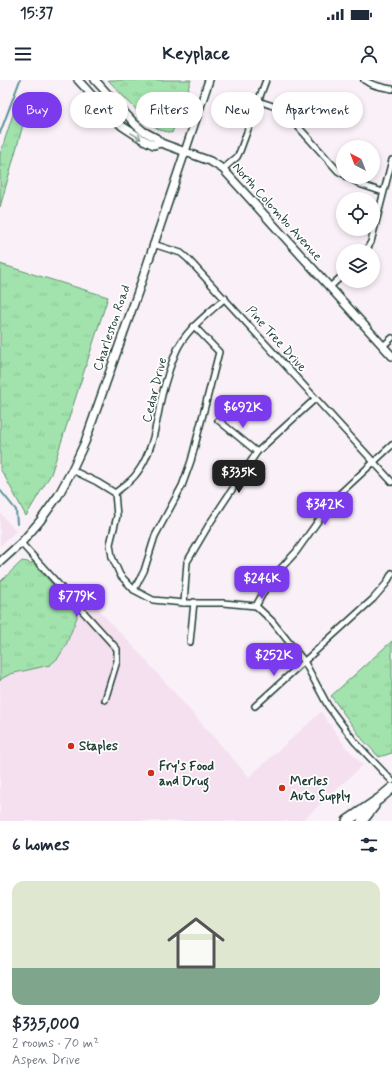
<!DOCTYPE html>
<meta charset="utf-8">
<style>
:root{--surface:#fff;--page:#f6f6f7;--text:#1f2937;--muted:#747a83;--accent:#7c3aed}
body{margin:0;font-family:Mynerve,sans-serif;background:var(--page);color:var(--text);height:100vh;display:flex;flex-direction:column;font-size:15px;white-space:nowrap}
*{box-sizing:border-box;margin:0}
p{font-size:13px;color:var(--muted)}
.icon{flex:none;width:22px;height:22px;fill:none;stroke:currentColor;stroke-width:2;stroke-linecap:round;stroke-linejoin:round}
.map{position:relative;height:741px;overflow:hidden}
.details{display:flex;flex-direction:column;background:var(--surface);flex:1}
.details>*{flex:none}
.top-card{position:absolute;left:12px;top:12px;width:368px;height:36px;display:flex;gap:8px}
.needle{width:26px;rotate:318deg}
.fabs{position:absolute;left:336px;top:60px;display:grid;gap:8px}
.fabs a{display:grid;place-items:center;width:44px;height:44px;border-radius:50%;background:var(--surface);box-shadow:0 2px 6px #0003;font-size:20px}
.price{position:absolute;translate:-50% -34px;padding:0 9px;border-radius:8px;background:var(--accent);color:#fff;font-size:13px;line-height:26px;filter:drop-shadow(0 1px 2px #0008)}
.price::after{content:'';position:absolute;left:50%;top:24px;width:12px;height:9px;margin-left:-6px;background:inherit;clip-path:polygon(0 0,100% 0,50% 100%)}
.price.on{background:#222;color:#fff}
ul{padding:0;list-style:none}
li{display:grid;align-content:center;gap:8px;height:212px;padding:0 12px}
li span{display:grid;place-items:center;height:124px;border-radius:12px;color:#555}
li>.icon{margin-inline-start:auto}
span .icon{width:72px;height:72px;fill:#fffc;stroke-width:1}
li b{font-size:17px}
h2{display:flex;justify-content:space-between;align-items:center;height:48px;padding:0 12px;font-size:17px}
.tag{padding:0 14px;border-radius:18px;background:var(--surface);box-shadow:0 2px 6px #0003;font-size:14px;line-height:36px}
.tag.on{background:var(--accent);color:#fff}
.status{display:flex;justify-content:space-between;align-items:center;height:28px;padding:0 20px;background:var(--surface);direction:ltr}
.status svg{height:11px;fill:currentColor}
header{display:flex;justify-content:space-between;align-items:center;height:52px;padding:0 12px;background:var(--surface);font-size:18px;font-weight:700}
.map>svg:first-child{display:block}
</style>
<div class="status"><b>15:37</b><svg viewBox="0 0 49 12"><path d="M0 12V9h3v3zM5 12V6h3v6zM10 12V3h3v9zM15 12V0h3v12zM26 1h20v11H26zM47 4h2v5h-2z"/></svg></div>
<header><svg class="icon" aria-label="menu" viewBox="0 0 24 24"><path d="M4 6h16M4 12h16M4 18h16"/></svg>Keyplace<svg class="icon" aria-label="person" viewBox="0 0 24 24"><circle cx="12" cy="8" r="4"/><path d="M4 21q1-7 8-7t8 7"/></svg></header>
<div class="map">
<svg width="392" height="741" viewBox="0 0 392 741">
<defs>
<pattern id="grass-tufts" width="24" height="20" patternUnits="userSpaceOnUse"><rect width="24" height="20" fill="#a2e3ad"/><path d="M3 7l-1-3M5 7V3M7 7l1-3M15 17l-1-3M17 17v-4M19 17l1-3" fill="none" stroke="#8bc495"/></pattern>
</defs>
<rect width="100%" height="100%" fill="#faf1f8"/>
<filter id="ink" filterUnits="userSpaceOnUse"><feTurbulence type="fractalNoise" baseFrequency=".025" numOctaves="2"/><feDisplacementMap in="SourceGraphic" scale="8" xChannelSelector="R" yChannelSelector="G"/><feConvolveMatrix kernelMatrix="1 2 1 2 8 2 1 2 1" color-interpolation-filters="sRGB"/></filter>
<g filter="url(#ink)">
<g fill="#f4e0ef">
<polygon points="0,433 16,451 0,466"/>
<polygon points="86,517 135,568 249,697 321,632 345,666 363,685 302,741 0,741 0,601 1,599 10,594 25,591 58,578 66,565"/>
</g>
<g fill="url(#grass-tufts)" stroke="#609070">
<polygon points="108,0 191,0 172,53 160,50 149,43"/>
<polygon points="26,15 30,20 0,127 0,74 19,16"/>
<polygon points="0,184 108,217 51,394 26,436 4,395 0,389"/>
<polygon points="22,481 28,482 30,484 32,482 76,530 77,537 66,565 58,578 50,585 10,594 1,599 0,601 0,502"/>
<polygon points="392,561 392,673 379,677 363,660 331,616"/>
</g>
<g fill="none" stroke-linecap="round" stroke-linejoin="round">
<g stroke="#579396" stroke-width="2">
<polyline points="0,53 20,0"/>
<polyline points="0,410 16,430 17,444"/>
</g>
<g stroke="#1f3d34" stroke-width="8">
<g id="street">
<path d="M364,0C372,6 382,7 392,9"/>
<polyline points="258,21 276,27 284,31 338,91 343,94"/>
<polyline points="223,89 237,77 240,71 266,0"/>
<polyline points="347,97 362,105 383,112"/>
<polyline points="153,164 181,173 188,179 392,402"/>
<polyline points="366,171 371,162 392,80"/>
<polyline points="330,207 343,195"/>
<polyline points="383,266 392,258"/>
<polyline points="218,340 257,372"/>
<polyline points="72,390 97,402 115,413 117,436 110,464 112,477 120,495 134,510 153,520 184,523 223,523 256,526 272,541 304,581 328,626 355,662 392,701"/>
<path d="M115,413C122,407 132,401 137,393C154,370 156,342 162,315C165,303 171,284 176,272C185,250 208,234 225,218"/>
<polyline points="21,463 117,569 117,581 105,620"/>
<polyline points="134,510 144,491 155,456 182,406 191,381 219,272 194,246"/>
<polyline points="184,523 187,482 210,443 257,372 315,319"/>
<polyline points="256,526 270,500 296,472 333,420 392,365"/>
<polyline points="190,562 194,522"/>
<polyline points="255,626 373,519 386,504 392,493"/>
</g>
</g>
<g stroke="#1f3d34" stroke-width="10">
<g id="secondary">
<polyline points="78,0 109,34 122,46 142,59 154,65 161,63"/>
<polyline points="95,0 135,44 143,51 156,58 161,63 210,81 223,89 392,276"/>
<polyline points="0,482 21,463 40,441 58,416 72,390 85,362 138,212 209,0"/>
</g>
</g>
<g stroke="#1f3d34" stroke-width="12">
<g id="highway">
<polyline points="347,741 379,719 392,708"/>
<polyline points="362,741 374,726"/>
</g>
</g>
<use href="#street" stroke="#fff" stroke-width="5"/>
<use href="#secondary" stroke="#fff" stroke-width="7"/>
<use href="#highway" stroke="#fff" stroke-width="9"/>
</g>
<defs><path id="oneway-shaft" d="M-6 0H5M1.5-3L5.5 0L1.5 3" fill="none" stroke-width="1.6" stroke-linecap="round" stroke-linejoin="round"/></defs>
<use stroke="#8f9e9a" href="#oneway-shaft" transform="translate(136 56) rotate(32)"/>
</g>
<g fill="#c8321e" stroke="#fff" stroke-width="1.5">
<circle cx="71" cy="666" r="4"/>
<circle cx="151" cy="693" r="4"/>
<circle cx="282" cy="708" r="4"/>
</g>
<g text-anchor="middle" dominant-baseline="central" stroke-width="3.5" stroke-linejoin="round" paint-order="stroke">
<g font-size="13" fill="#1f3d34" stroke="#fff">
<text transform="translate(277 132) rotate(48)">North Colombo Avenue</text>
<text transform="translate(112 248) rotate(-71)">Charleston Road</text>
<text transform="translate(276 259) rotate(48)">Pine Tree Drive</text>
<text transform="translate(155 310) rotate(-76)">Cedar Drive</text>
</g>
<g font-size="13" font-weight="bold" fill="#1f3d34" stroke="#fff" text-anchor="start">
<text x="79" y="666">Staples</text>
<text x="159" y="686">Fry's Food<tspan x="159" dy="15">and Drug</tspan></text>
<text x="290" y="701">Merles<tspan x="290" dy="15">Auto Supply</tspan></text>
</g>
</g>
</svg>
<div class="fabs">
<a><svg class="needle" viewBox="-14 -14 28 28"><path d="M0-13l5 13h-10z" fill="#e53935"/><path d="M0 13l5-13h-10z" fill="#747a83"/></svg></a>
<a><svg class="icon" aria-label="locate" viewBox="0 0 24 24"><circle cx="12" cy="12" r="6"/><path d="M12 2v4M12 18v4M2 12h4M18 12h4"/></svg></a>
<a><svg class="icon" aria-label="layers" viewBox="0 0 24 24"><path d="M12 4l9 5-9 5-9-5zM3 14l9 5 9-5"/></svg></a>
</div>
<b class="price" style="left:243px;top:349px">$692K</b>
<b class="price on" style="left:239px;top:414px">$335K</b>
<b class="price" style="left:325px;top:446px">$342K</b>
<b class="price" style="left:262px;top:520px">$246K</b>
<b class="price" style="left:77px;top:538px">$779K</b>
<b class="price" style="left:274px;top:597px">$252K</b>
<div class="top-card">
<a class="tag on">Buy</a>
<a class="tag">Rent</a>
<a class="tag">Filters</a>
<a class="tag">New</a>
<a class="tag">Apartment</a>
</div>
</div>
<section class="details">
<h2>6 homes<svg class="icon" aria-label="filters" viewBox="0 0 24 24"><path d="M4 7h16M4 17h16"/><circle cx="9" cy="7" r="2"/><circle cx="15" cy="17" r="2"/></svg></h2>
<ul>
<li><span style="background:linear-gradient(#dfe7d0 70%,#7fa58c 0)"><svg class="icon" aria-label="home" viewBox="0 0 24 24"><path d="M3 11l9-7 9 7M6 9v11h12V9"/></svg></span><div><b>$335,000</b><p>2 rooms · 70 m²</p><p>Aspen Drive</p></div></li>
</ul>
</section>
